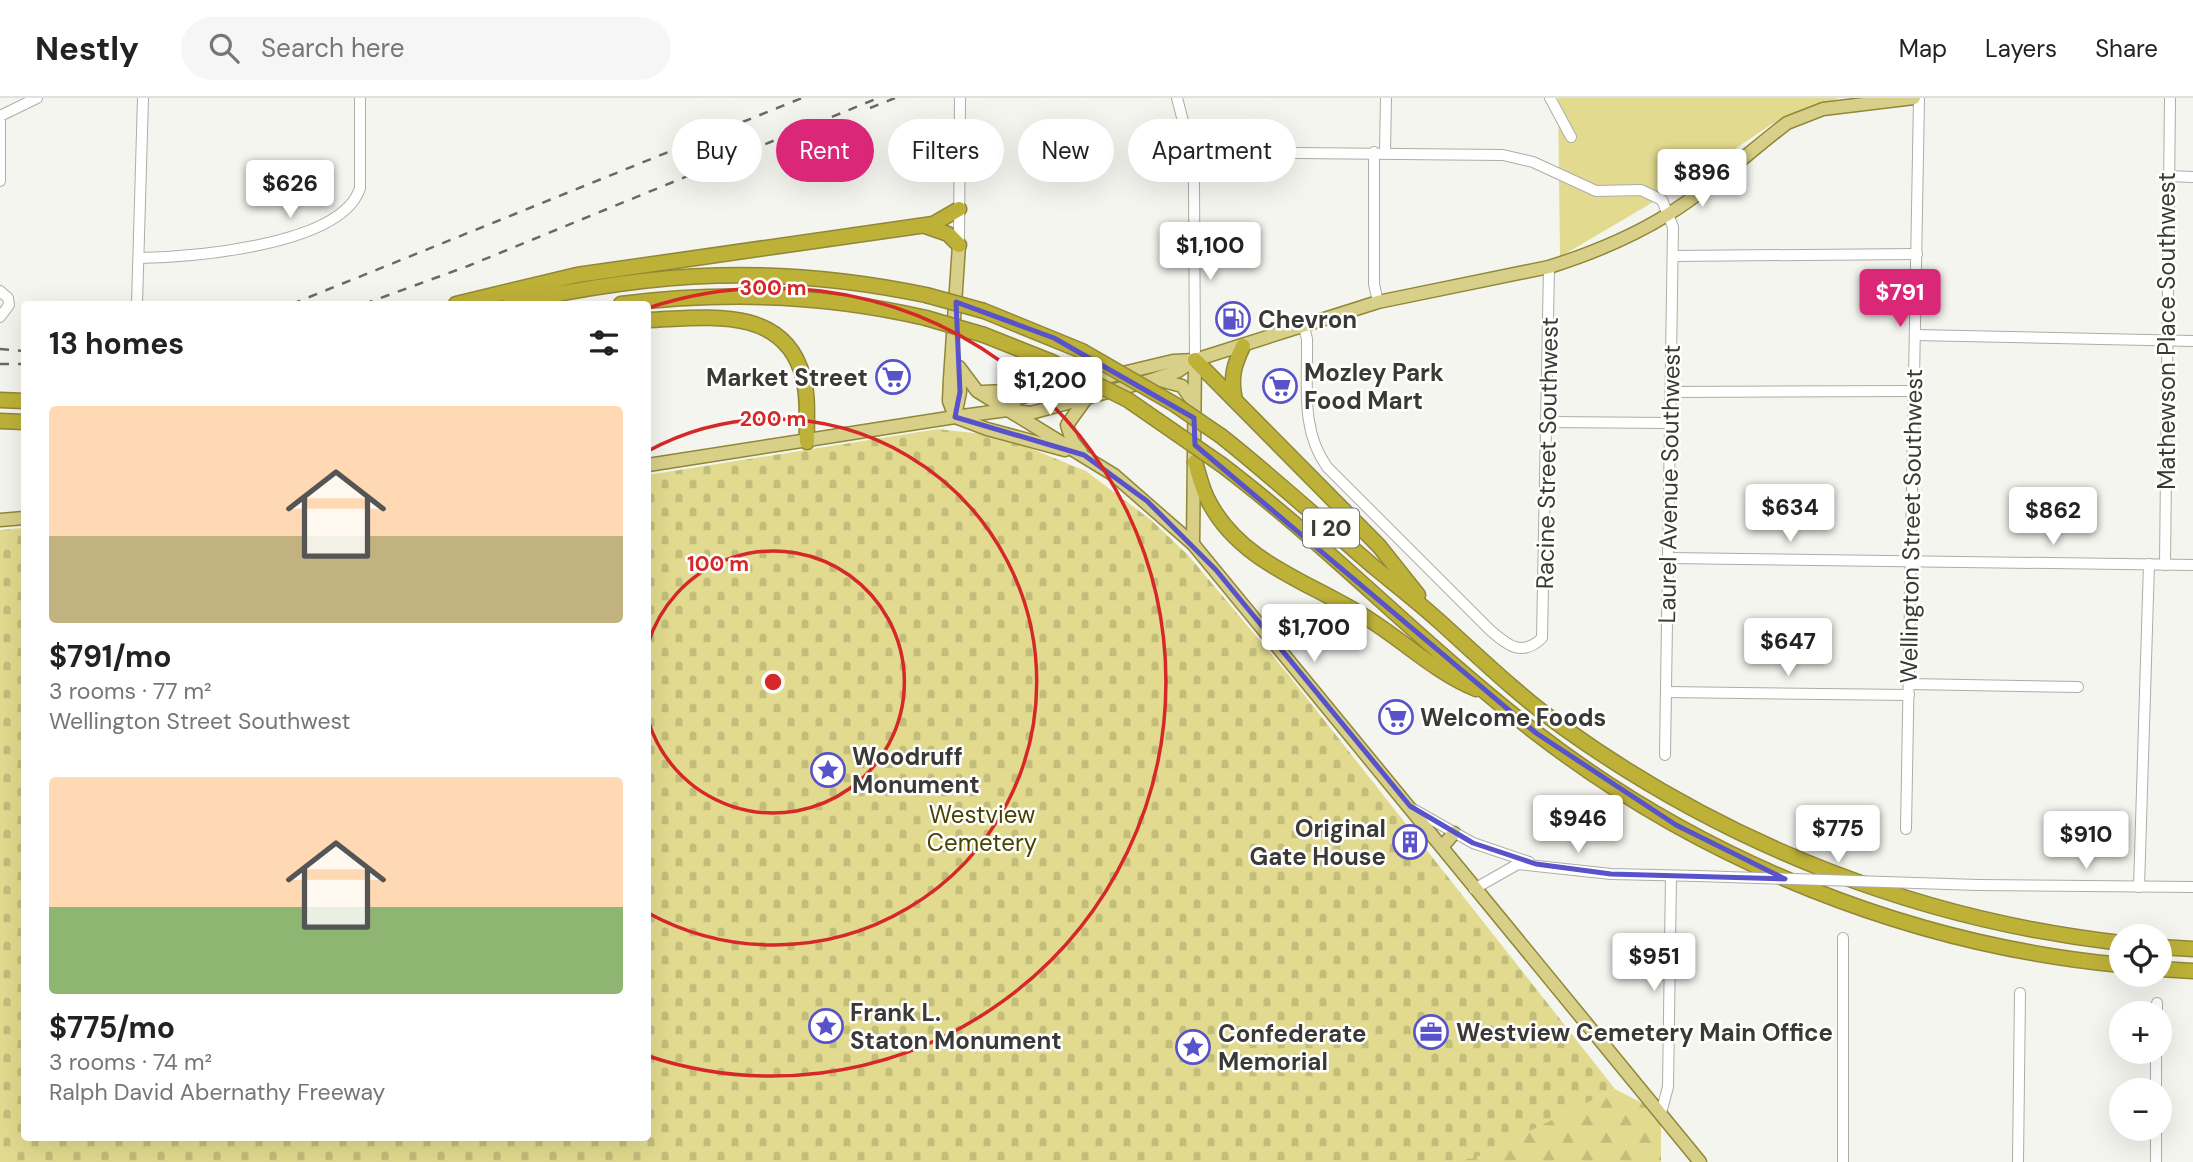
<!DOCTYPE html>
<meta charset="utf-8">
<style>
:root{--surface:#fff;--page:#f6f6f6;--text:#222;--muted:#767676;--line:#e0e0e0;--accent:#db2777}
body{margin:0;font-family:"DM Sans",sans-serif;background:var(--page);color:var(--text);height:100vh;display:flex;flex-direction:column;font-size:26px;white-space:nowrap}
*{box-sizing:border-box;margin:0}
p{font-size:23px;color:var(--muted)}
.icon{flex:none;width:38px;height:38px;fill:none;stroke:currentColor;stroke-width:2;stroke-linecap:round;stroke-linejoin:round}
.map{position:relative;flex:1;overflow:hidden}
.side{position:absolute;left:21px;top:203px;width:630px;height:840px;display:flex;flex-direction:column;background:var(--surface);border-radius:7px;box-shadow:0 7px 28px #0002}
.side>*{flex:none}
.banner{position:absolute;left:672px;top:21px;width:665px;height:63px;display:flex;gap:14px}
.controls{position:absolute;left:2109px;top:826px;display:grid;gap:14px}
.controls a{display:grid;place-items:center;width:63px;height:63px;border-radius:50%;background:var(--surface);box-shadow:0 7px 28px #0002;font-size:35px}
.price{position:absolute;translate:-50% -60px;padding:0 16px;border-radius:7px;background:#fff;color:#222;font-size:23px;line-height:46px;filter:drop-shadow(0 2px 4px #0008)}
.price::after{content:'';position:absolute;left:50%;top:42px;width:21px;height:16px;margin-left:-10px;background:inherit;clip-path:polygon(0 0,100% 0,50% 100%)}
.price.selected{background:var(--accent);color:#fff}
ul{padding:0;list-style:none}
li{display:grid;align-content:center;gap:14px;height:371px;padding:0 28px}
li span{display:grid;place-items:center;height:217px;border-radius:7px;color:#555}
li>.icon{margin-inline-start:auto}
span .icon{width:126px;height:126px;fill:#fffc;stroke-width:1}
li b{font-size:30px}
h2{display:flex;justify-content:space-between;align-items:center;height:84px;padding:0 28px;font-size:30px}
.pill{padding:0 24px;border-radius:32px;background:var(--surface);box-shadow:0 7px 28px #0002;font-size:24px;line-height:63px}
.pill.selected{background:var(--accent);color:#fff}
header{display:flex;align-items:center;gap:42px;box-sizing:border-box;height:98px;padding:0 35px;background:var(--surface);border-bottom:2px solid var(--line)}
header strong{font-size:33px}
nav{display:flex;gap:38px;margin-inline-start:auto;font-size:24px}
.search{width:490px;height:63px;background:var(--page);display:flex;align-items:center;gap:18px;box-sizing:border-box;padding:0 24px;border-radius:38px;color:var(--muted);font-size:26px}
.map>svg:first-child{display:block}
</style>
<header>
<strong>Nestly</strong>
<div class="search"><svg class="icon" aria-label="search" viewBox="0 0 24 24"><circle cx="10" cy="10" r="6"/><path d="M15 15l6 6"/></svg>Search here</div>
<nav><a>Map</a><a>Layers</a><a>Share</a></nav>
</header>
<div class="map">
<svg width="2193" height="1064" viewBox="0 0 2193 1064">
<defs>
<pattern id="forest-firs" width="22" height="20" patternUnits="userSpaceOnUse" patternTransform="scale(1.75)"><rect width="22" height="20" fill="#e2db8f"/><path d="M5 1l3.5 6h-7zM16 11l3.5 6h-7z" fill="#c3bd7c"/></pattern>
<pattern id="cemetery-stones" width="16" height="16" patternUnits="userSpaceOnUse" patternTransform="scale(1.75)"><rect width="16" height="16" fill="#e2db8f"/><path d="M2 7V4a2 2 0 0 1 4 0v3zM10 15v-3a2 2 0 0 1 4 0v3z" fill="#c3bd7c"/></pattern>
</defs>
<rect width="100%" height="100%" fill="#f5f5f0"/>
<polygon fill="url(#forest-firs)" points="1615,991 1661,1015 1661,1064 1443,1064 1475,1059"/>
<polygon fill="url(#cemetery-stones)" points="938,331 1000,338 1086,373 1151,422 1188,457 1287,575 1615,991 1475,1060 1443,1064 0,1064 0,432 24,430 24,1040 648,1040 648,377"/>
<polygon fill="#e2db8f" points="1558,0 1839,0 1772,26 1677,90 1560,159"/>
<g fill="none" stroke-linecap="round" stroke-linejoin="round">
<g stroke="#adada8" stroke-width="12">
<g id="minor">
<polyline points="1177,0 1191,54 1194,86 1195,262"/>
<polyline points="1550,0 1571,39"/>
<polyline points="0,18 37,0"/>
<polyline points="0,24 0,83"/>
<polyline points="1191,54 1503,57 1533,64 1596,93 1641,92 1662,102 1673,129 1665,657"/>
<polyline points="1374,54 1374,186 1378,204"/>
<polyline points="1385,54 1386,0"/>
<polyline points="2167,78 2193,79"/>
<polyline points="959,147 960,0"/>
<polyline points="1673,158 1917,156"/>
<path d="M139,160C190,159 342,148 360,90V0"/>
<polyline points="0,193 8,200 9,207 0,219"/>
<polyline points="137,206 143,0"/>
<path d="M1304,229L1307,241C1308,287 1300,331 1327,369L1490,532C1508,548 1522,559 1542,540L1549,169"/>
<polyline points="1915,237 2193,243"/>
<polyline points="1671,294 1913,293"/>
<polyline points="1548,324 1670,325"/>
<polyline points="1668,460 2193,467"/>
<polyline points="2165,467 2170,0"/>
<polyline points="1909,586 2078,589"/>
<polyline points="1666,594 1909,597"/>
<polyline points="1413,711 1473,745 1529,764"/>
<polyline points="1906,731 1919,0"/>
<polyline points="1978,787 2193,789"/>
<polyline points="2139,789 2149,466"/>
<polyline points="1474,791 1518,766 1611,776 1698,778"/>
<polyline points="1843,840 1843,1064"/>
<polyline points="2157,915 2157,905"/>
<polyline points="2156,992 2156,954"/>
<polyline points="1661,1015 1668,989 1671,778"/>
<polyline points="2018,1064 2020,895"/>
<polyline points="2156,1064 2156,1031"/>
</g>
</g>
<g stroke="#908738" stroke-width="15">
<g id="major">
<polyline points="959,269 977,293 1114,377 1193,446 1700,1064"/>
<polyline points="1156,281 1182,288 1194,305"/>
<polyline points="983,294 1028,292"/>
<path d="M1007,312L1018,300L1173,263L1195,262L1378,204L1549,169C1590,156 1630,140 1667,117C1709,91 1748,55 1787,25L1823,11L1914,0"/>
<polyline points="955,318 960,294 959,271"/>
<polyline points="955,319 949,303 950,281 959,147"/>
<polyline points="955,319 987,331 1065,352"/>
<polyline points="1081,354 1072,343 1067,327 1085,302"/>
<polyline points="648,367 955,319 1007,312 1031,315 1155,281 1178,273 1194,262"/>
<polyline points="0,422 24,420"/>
<polyline points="1193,446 1195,262"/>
<polyline points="1442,749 1454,735"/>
</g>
</g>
<g stroke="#908738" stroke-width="17">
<g id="highway">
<polyline points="925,128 948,136 959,147"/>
<polyline points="456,206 577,177 933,126 959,111"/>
<path d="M509,206C656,173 777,166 926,197"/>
<path d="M621,206C725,193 824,196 926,220"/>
<polyline points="984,213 1082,253"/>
<path d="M648,222C704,220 784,206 803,279C809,300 806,322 807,344"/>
<polyline points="984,237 1052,264"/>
<polyline points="1195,262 1379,448 1418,497"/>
<polyline points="0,302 24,303"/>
<path d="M1235,302C1230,280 1234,267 1243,248"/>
<polyline points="0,323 24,324"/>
<path d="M1221,338C1274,380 1323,425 1374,469C1396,487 1418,504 1439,523C1480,560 1519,598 1564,630C1729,748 1919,822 2121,845"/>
<path d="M1195,364C1199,377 1202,392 1209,404C1242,467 1314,485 1370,522C1406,545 1437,575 1476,591"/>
<path d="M1222,367C1331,450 1426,550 1535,634C1703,764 1910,847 2121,867"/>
<polyline points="2160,849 2193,851"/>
<polyline points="2160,871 2193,873"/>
</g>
</g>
<use href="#minor" stroke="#fff" stroke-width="10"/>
<use href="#major" stroke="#d8d088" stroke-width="12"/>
<use href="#highway" stroke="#beb138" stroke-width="14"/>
<g stroke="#6a6967" stroke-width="2.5" stroke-dasharray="9 9" stroke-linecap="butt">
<polyline points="870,10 895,0"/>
<polyline points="292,206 802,0"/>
<polyline points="364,206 468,168 878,0"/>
<polyline points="0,251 24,253"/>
<polyline points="0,266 24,266"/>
</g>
<g stroke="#adada8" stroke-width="12" stroke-linecap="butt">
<polyline id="minor-bridge" points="1698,778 1978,787"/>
</g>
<g stroke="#908738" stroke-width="17" stroke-linecap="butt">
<g id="highway-bridge">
<polyline points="926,197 984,213"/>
<polyline points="926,220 984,237"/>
<polyline points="1082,253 1174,306 1221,338"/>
<polyline points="1052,264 1128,302 1222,367"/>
</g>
</g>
<use href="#minor-bridge" stroke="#fff" stroke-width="10"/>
<use href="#highway-bridge" stroke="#beb138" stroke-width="14"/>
</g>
<path fill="none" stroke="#5853ca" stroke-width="5" stroke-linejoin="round" d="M956,204L1054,240L1194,320L1195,347L1536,635L1676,727L1785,781L1611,776L1536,766L1473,745L1410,708L1216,472L1147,403L1084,357L955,319L960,294Z"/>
<g fill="none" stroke="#d62828" stroke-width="3.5">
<path d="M648 546A131 131 0 1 1 648 622"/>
<path d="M648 353A263 263 0 1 1 648 815"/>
<path d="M648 210A394 394 0 1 1 648 958"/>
</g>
<defs>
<g id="fuel-ring" transform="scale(1.75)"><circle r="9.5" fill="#fffffe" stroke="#5853ca" stroke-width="1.5"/><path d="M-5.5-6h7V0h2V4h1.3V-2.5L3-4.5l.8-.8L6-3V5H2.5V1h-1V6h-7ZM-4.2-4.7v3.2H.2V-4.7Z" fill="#5853ca"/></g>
<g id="supermarket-ring" transform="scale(1.75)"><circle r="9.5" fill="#fffffe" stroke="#5853ca" stroke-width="1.5"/><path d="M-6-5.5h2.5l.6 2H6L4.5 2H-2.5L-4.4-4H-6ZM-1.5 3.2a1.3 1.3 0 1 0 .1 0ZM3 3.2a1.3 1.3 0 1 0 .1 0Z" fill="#5853ca"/></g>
<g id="sight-ring" transform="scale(1.75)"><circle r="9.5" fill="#fffffe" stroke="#5853ca" stroke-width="1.5"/><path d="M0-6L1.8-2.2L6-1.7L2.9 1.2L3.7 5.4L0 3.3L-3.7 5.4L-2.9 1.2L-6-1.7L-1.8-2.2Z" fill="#5853ca"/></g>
<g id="building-ring" transform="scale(1.75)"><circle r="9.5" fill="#fffffe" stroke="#5853ca" stroke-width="1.5"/><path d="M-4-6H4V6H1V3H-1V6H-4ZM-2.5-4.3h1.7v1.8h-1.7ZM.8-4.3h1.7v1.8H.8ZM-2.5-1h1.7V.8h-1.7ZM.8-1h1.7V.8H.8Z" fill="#5853ca"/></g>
<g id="office-ring" transform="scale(1.75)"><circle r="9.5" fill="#fffffe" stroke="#5853ca" stroke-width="1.5"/><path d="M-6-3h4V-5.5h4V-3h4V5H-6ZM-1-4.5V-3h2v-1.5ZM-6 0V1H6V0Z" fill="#5853ca"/></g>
</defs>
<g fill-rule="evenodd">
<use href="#fuel-ring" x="1233" y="221"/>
<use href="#supermarket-ring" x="893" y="279"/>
<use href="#supermarket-ring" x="1280" y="288"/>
<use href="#supermarket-ring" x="1396" y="619"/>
<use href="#sight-ring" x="828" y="672"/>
<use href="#building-ring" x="1410" y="744"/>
<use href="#sight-ring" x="826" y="928"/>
<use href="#office-ring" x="1431" y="934"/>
<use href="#sight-ring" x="1193" y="949"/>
</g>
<g text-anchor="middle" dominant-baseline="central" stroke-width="5" stroke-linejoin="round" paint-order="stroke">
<rect fill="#fffffe" stroke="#757473" stroke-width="2" x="1303" y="410.5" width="56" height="39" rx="5"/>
<g font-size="23" font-weight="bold" fill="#3a3937">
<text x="1331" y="430">I 20</text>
</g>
<g font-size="24" font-weight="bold" fill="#3a3937" stroke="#fffffe" text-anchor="start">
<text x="1258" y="221">Chevron</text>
<text x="1304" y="274">Mozley Park<tspan x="1304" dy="28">Food Mart</tspan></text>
<text x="868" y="279" text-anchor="end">Market Street</text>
<text x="1420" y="619">Welcome Foods</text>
<text x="852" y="658">Woodruff<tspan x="852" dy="28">Monument</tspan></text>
<text x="1386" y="730" text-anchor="end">Original<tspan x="1386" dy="28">Gate House</tspan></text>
<text x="850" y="914">Frank L.<tspan x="850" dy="28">Staton Monument</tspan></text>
<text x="1456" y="934">Westview Cemetery Main Office</text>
<text x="1218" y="935">Confederate<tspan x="1218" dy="28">Memorial</tspan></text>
</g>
<g font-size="24" fill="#3a3937" stroke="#fffffe">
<text transform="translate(2166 233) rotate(-90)">Mathewson Place Southwest</text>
<text transform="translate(1547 355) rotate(-89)">Racine Street Southwest</text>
<text transform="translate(1669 386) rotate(-89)">Laurel Avenue Southwest</text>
<text transform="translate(1911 428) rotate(-89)">Wellington Street Southwest</text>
</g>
<g font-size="24" fill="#484200" stroke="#fffffe">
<text x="982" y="716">Westview<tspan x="982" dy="28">Cemetery</tspan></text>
</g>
</g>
<circle cx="773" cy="584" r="10" fill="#d62828" stroke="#fffffe" stroke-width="3.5"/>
<g font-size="21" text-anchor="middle" font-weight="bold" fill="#d62828" stroke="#fffffe" stroke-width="5" stroke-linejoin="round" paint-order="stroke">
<text x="773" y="197">300 m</text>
<text x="773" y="328">200 m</text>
<text x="718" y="473">100 m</text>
</g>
</svg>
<div class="controls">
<a><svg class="icon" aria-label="locate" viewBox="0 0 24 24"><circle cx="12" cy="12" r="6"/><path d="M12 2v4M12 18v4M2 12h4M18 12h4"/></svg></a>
<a>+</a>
<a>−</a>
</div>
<b class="price" style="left:1702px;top:111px">$896</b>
<b class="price" style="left:290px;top:122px">$626</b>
<b class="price" style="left:1210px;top:184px">$1,100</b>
<b class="price selected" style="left:1900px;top:231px">$791</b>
<b class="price" style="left:1050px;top:319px">$1,200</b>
<b class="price" style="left:1790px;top:446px">$634</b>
<b class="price" style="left:2053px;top:449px">$862</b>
<b class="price" style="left:1314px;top:566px">$1,700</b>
<b class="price" style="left:1788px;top:580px">$647</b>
<b class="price" style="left:1578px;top:757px">$946</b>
<b class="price" style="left:1838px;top:767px">$775</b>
<b class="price" style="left:2086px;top:773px">$910</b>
<b class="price" style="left:1654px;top:895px">$951</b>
<div class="banner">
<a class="pill">Buy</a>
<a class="pill selected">Rent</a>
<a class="pill">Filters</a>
<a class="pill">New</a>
<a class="pill">Apartment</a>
</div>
<section class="side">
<h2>13 homes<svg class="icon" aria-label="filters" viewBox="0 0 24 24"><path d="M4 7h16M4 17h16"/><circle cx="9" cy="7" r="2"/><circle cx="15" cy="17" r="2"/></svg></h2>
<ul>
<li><span style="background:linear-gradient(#ffd9b3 60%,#c2b280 0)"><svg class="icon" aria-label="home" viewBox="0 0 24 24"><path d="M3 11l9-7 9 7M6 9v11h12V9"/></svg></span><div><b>$791/mo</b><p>3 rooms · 77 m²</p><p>Wellington Street Southwest</p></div></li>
<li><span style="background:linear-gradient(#ffd9b3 60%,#8fb573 0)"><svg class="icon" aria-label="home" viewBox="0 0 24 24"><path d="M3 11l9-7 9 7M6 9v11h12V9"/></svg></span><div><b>$775/mo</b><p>3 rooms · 74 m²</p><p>Ralph David Abernathy Freeway</p></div></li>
</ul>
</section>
</div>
